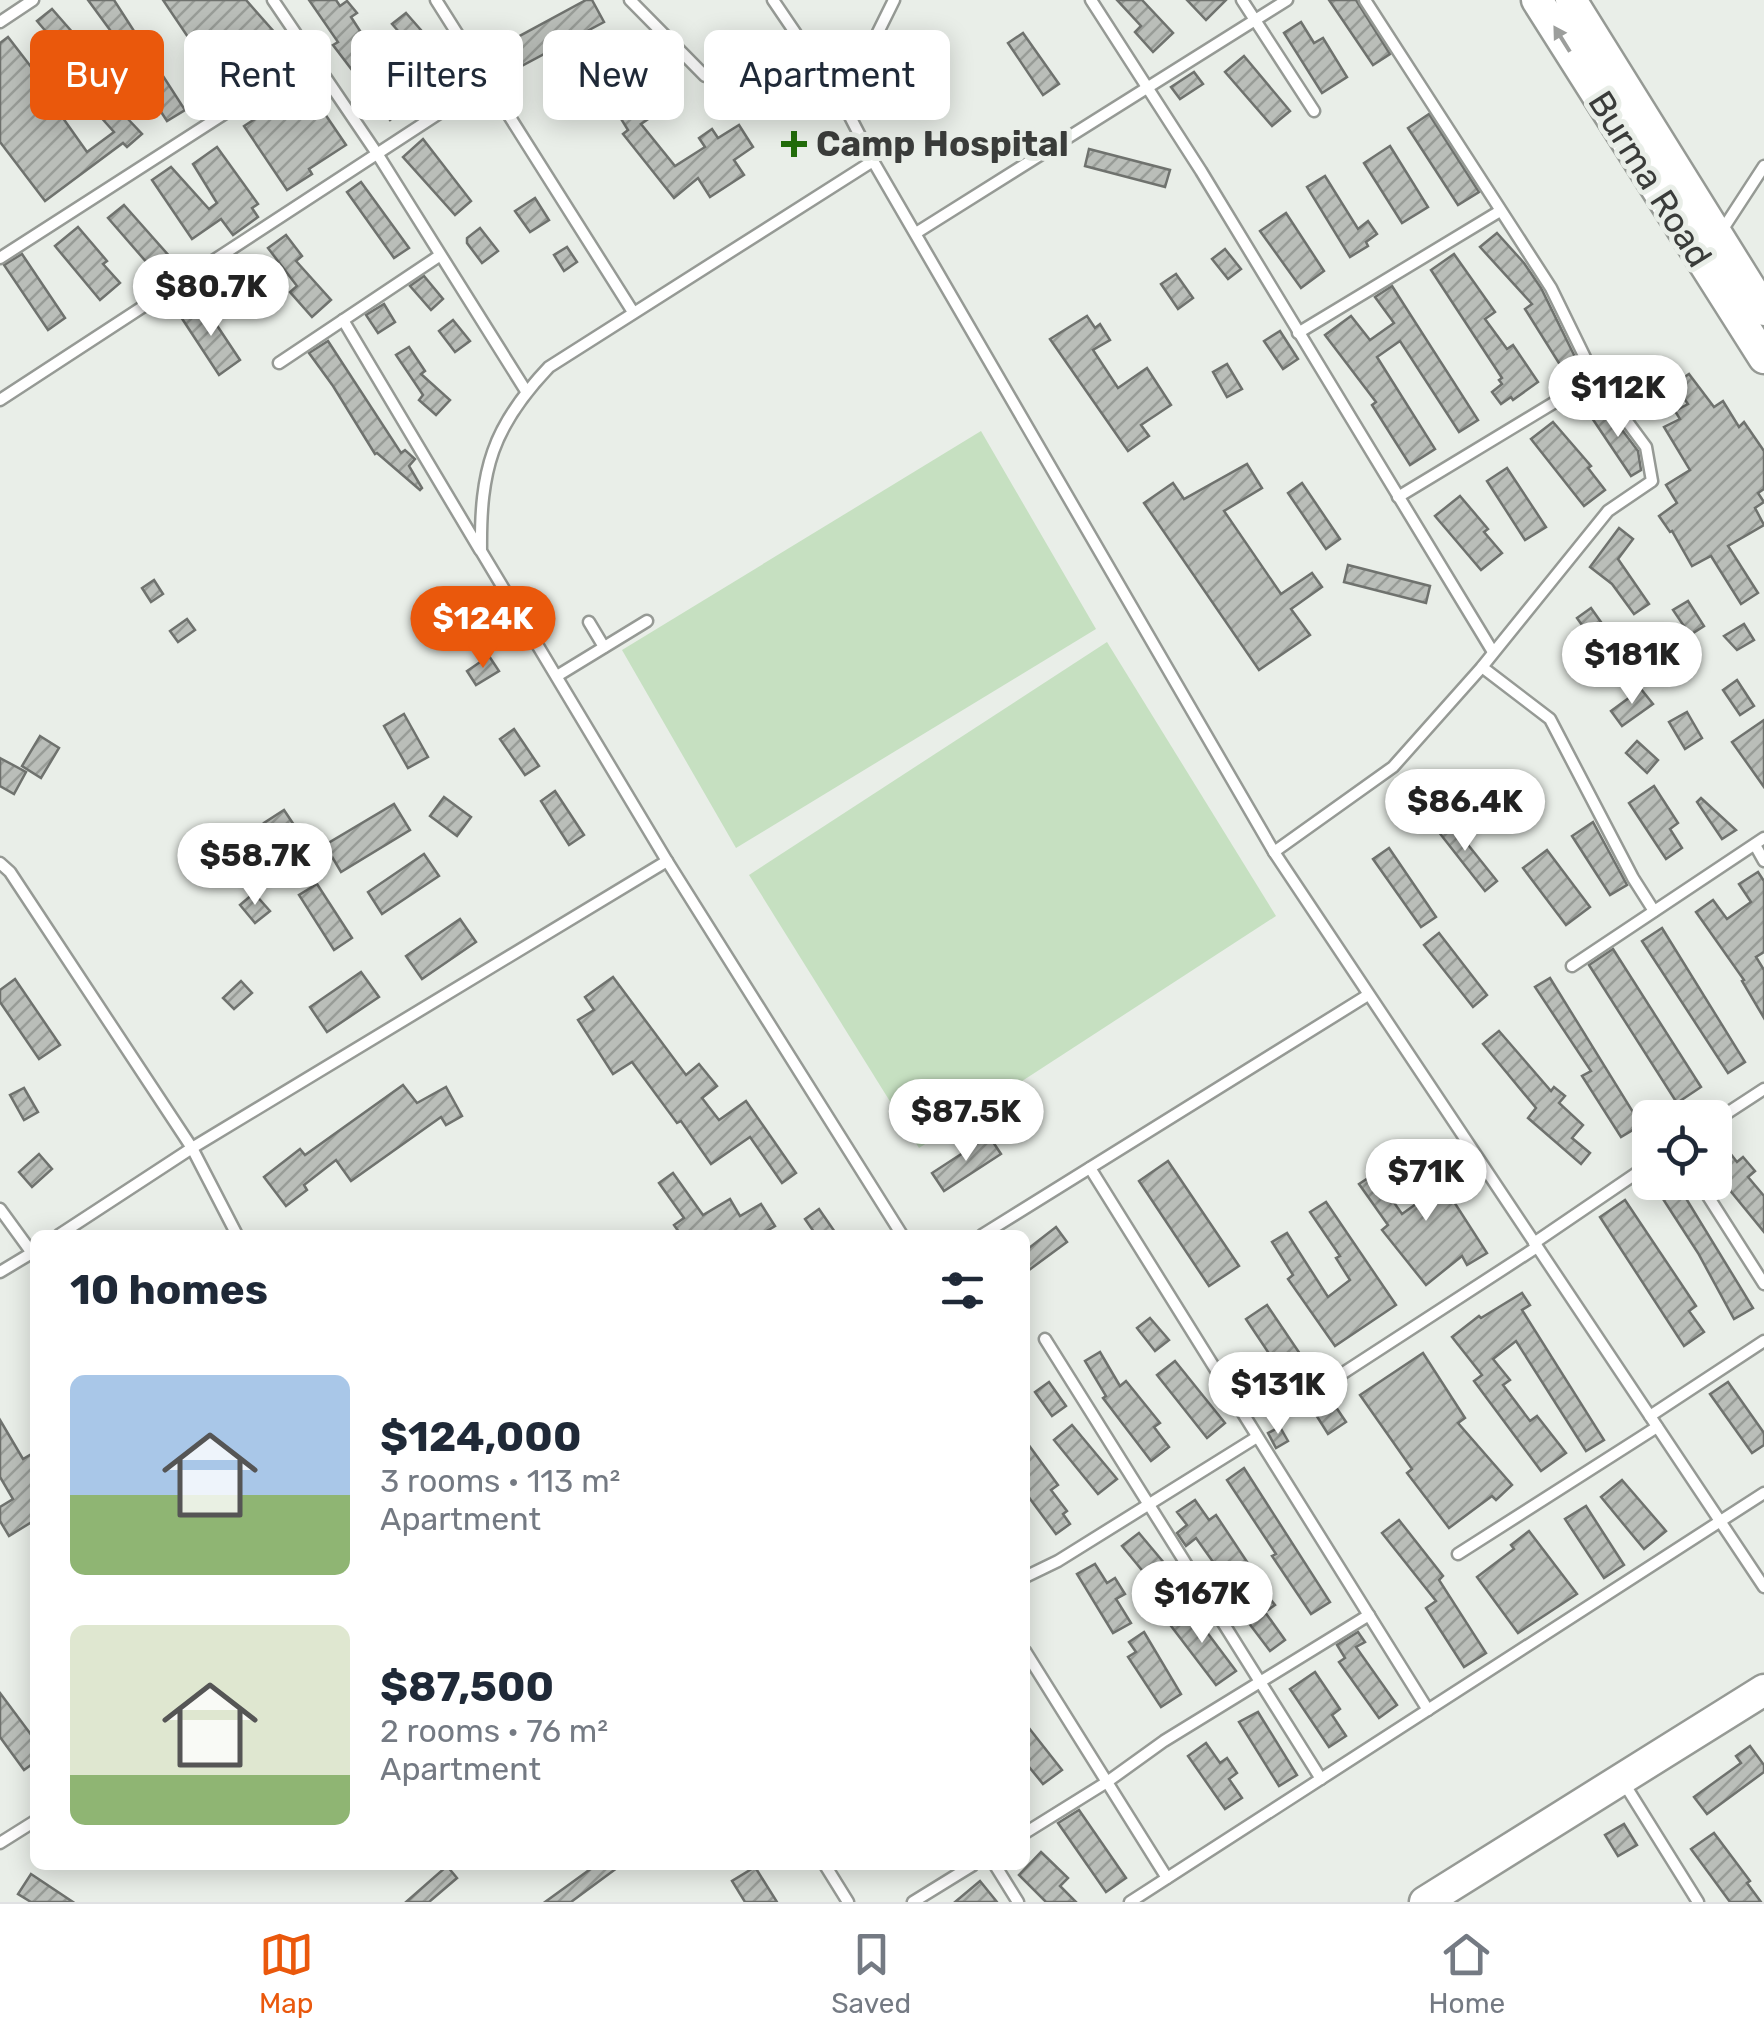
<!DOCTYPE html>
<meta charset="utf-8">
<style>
:root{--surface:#fff;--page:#f2f2f3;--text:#1f2937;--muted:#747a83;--line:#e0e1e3;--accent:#ea580c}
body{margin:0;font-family:Rubik,sans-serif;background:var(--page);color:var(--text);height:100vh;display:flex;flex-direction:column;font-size:38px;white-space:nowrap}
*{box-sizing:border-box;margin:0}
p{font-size:32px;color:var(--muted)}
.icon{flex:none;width:55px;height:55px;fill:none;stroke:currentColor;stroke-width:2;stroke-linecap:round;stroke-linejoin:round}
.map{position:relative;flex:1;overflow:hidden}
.details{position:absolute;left:30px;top:1230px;width:1000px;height:640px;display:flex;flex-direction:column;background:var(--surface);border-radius:15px;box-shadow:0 5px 25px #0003}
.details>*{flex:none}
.hud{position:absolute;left:30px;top:30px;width:1000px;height:90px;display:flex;gap:20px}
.tools{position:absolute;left:1632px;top:1100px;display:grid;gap:20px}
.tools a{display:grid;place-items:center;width:100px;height:100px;border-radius:15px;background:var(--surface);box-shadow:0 5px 25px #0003;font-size:50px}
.price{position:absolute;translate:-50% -85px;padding:0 22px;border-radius:35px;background:#fff;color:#222;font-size:32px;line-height:65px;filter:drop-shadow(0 2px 5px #0008)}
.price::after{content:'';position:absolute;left:50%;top:60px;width:30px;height:22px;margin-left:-15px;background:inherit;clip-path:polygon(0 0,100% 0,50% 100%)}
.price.on{background:var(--accent);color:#fff}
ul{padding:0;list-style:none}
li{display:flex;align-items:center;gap:30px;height:250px;padding:0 40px}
li span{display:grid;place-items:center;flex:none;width:280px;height:200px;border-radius:15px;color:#555}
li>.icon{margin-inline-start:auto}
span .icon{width:120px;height:120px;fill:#fffc;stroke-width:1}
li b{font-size:42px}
h2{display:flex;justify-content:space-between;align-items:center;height:120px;padding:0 40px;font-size:42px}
.pill{padding:0 35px;border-radius:15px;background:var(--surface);box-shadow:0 5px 25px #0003;font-size:35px;line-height:90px}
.pill.on{background:var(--accent);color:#fff}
.tab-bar{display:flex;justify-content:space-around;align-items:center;height:140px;border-top:2px solid var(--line);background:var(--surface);font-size:28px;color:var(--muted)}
.tab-bar a{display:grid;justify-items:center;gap:5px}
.tab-bar .on{color:var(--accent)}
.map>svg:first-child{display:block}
</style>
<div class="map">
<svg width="1764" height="1902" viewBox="0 0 1764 1902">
<defs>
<pattern id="building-hatch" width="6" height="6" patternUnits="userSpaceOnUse" patternTransform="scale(2.5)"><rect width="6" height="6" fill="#babeb9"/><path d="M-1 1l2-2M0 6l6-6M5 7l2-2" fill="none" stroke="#989c97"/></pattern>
</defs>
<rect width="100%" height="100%" fill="#e9eee8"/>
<g fill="#c6e0c1">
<polygon points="981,431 1096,629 736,848 622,650"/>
<polygon points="1107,642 1276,916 919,1148 749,875"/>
</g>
<g fill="url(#building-hatch)" stroke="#6f726e" stroke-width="2.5">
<polygon points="88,0 114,0 185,110 167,121 152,98 127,118 142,134 127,147 123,143 45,201 0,142 0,43 8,37 52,94 48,97 87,152 114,132 81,95 92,86 37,21 52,9 109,74 132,60"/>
<polygon points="163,0 246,0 284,43 223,89"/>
<polygon points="309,0 336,0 340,6 347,1 357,13 351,17 364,37 358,40 409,105 390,120 333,45 338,42"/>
<polygon points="586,0 592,0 604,22 514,70 501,46"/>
<polygon points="1117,0 1142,0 1173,33 1153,52 1135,32 1141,26"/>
<polygon points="1187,0 1226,0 1206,20"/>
<polygon points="1329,0 1356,0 1390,54 1373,65"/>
<polygon points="406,13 457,71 443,82 392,24"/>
<polygon points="1301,22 1314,43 1323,38 1347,77 1322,93 1284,33"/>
<polygon points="1023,33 1059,84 1043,95 1008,43"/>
<polygon points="1244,56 1290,111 1272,126 1225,72"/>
<polygon points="1194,72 1203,84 1180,99 1171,87"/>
<polygon points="672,81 682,96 641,124 675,166 705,147 699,138 712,129 718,138 739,125 753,147 734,160 744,175 710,197 698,178 674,198 623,134 628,130 613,106 629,96 635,106"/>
<polygon points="306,86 346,145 309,169 312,174 287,190 244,126"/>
<polygon points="1429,114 1479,192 1458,205 1408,128"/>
<polygon points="423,139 471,201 455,215 403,157"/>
<polygon points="1390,146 1428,207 1402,223 1364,163"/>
<polygon points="217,147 258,204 252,208 258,217 233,235 221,219 192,239 152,180 171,167 209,209 217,203 193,164"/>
<polygon points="1089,149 1170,170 1165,187 1085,166"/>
<polygon points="1325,176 1358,229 1368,221 1377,234 1366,242 1368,246 1350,257 1307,187"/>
<polygon points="361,182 409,248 394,258 347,192"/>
<polygon points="535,198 549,220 530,232 515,211"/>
<polygon points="124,205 171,258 155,272 108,218"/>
<polygon points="1286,213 1324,271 1301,288 1260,231"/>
<polygon points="78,227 107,261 103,264 120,283 100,300 55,246"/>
<polygon points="480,228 498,251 482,263 467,243 467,238"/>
<polygon points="1497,233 1524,263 1541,288 1576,359 1562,368 1525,309 1532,304 1480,247"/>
<polygon points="286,235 302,256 296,261 331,300 312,317 290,292 297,286 268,248"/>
<polygon points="567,247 577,262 564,271 554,255"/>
<polygon points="1225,249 1241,269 1228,279 1212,259"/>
<polygon points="22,254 65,318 48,330 4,265"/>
<polygon points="1454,254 1495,312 1485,319 1507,349 1513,345 1538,382 1513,400 1511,397 1501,404 1492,392 1502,384 1499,380 1502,378 1431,270"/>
<polygon points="1176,274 1193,298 1178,309 1161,284"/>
<polygon points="424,276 443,299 431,310 410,286"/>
<polygon points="1392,286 1478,420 1459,432 1400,341 1377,357 1435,449 1410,465 1372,405 1376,402 1325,335 1351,316 1370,340 1394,323 1375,297"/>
<polygon points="202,303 240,360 219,375 181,317"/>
<polygon points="384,304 395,322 378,333 366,315"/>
<polygon points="1087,316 1095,328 1100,324 1110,340 1093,350 1118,388 1147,368 1171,405 1141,425 1149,436 1128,451 1050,339"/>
<polygon points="453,320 470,341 455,352 439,331"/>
<polygon points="1280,331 1298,359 1283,369 1264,341"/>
<polygon points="328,341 401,453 405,450 415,459 409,466 422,488 420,490 377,453 375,454 333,386 309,353"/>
<polygon points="409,347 425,371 421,374 450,400 436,415 419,400 423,395 396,355"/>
<polygon points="1227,364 1242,389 1227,397 1213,372"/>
<polygon points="1689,374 1714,407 1723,401 1739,427 1744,422 1764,451 1764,489 1758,493 1764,502 1755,508 1764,525 1728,546 1758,593 1741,604 1711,556 1692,566 1672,531 1670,532 1659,516 1677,503 1666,485 1690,470 1664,427 1680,419 1675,411 1688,404 1674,384"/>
<polygon points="1604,406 1638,451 1641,470 1631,476 1590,415"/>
<polygon points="1553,422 1591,466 1588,468 1605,490 1584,506 1531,439"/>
<polygon points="1247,464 1262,488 1224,511 1281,594 1312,573 1322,587 1291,609 1310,635 1259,670 1144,503 1173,483 1184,499"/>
<polygon points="1507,468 1546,527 1525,540 1487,481"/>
<polygon points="1302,483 1340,539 1326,549 1288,493"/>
<polygon points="1460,496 1488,529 1484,532 1502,553 1481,570 1435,516"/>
<polygon points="1619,528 1633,539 1618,559 1649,604 1634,614 1612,584 1590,567"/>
<polygon points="1348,565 1430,586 1426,603 1344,582"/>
<polygon points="154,580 163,594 151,602 142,588"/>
<polygon points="1688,601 1704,626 1690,635 1673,610"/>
<polygon points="1591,608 1608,632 1594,642 1577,618"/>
<polygon points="444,611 457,633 435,646 422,623"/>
<polygon points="187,619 195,630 178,642 170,631"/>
<polygon points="1744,624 1754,640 1737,650 1724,636"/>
<polygon points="1643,628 1661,652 1648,662 1631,638"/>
<polygon points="489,656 499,671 476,685 467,671"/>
<polygon points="1737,680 1754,706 1740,715 1723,690"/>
<polygon points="1641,689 1653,704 1622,726 1611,711"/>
<polygon points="1687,712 1702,738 1685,749 1669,722"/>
<polygon points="404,714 428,757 408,768 384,726"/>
<polygon points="1764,720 1764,787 1732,742"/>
<polygon points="514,729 539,766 525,775 500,739"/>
<polygon points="40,736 59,748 41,778 22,766"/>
<polygon points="1637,741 1658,760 1647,773 1626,753"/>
<polygon points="0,758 26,772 14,794 0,786"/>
<polygon points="1654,786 1678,823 1670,829 1682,848 1666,859 1629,803"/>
<polygon points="555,791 584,835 569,845 541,801"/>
<polygon points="444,797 471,817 457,836 430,816"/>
<polygon points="1701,798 1736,830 1722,839 1697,802"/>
<polygon points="394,804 410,830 341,872 325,845"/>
<polygon points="284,810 296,828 276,842 264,823"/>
<polygon points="1445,816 1497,881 1485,891 1434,826"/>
<polygon points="1593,822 1627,885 1610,895 1572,836"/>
<polygon points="1389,848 1436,917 1421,927 1373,859"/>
<polygon points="1547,850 1590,907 1566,925 1523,868"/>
<polygon points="424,854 439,876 382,914 368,892"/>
<polygon points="1758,872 1764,881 1764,952 1756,957 1764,970 1764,1018 1742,981 1744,980 1696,912 1713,900 1727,919 1751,902 1739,884"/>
<polygon points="317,884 352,938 334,950 299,895"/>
<polygon points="254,893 270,911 255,923 240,905"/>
<polygon points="460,919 476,942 422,979 406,956"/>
<polygon points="1662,928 1745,1062 1728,1073 1642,941"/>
<polygon points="1439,933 1487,995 1473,1007 1424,945"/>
<polygon points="1613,949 1701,1087 1677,1103 1589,965"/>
<polygon points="361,972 379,997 327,1032 310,1007"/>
<polygon points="613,977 686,1075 699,1064 717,1086 702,1098 719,1120 746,1101 796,1173 782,1183 750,1137 711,1164 681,1121 677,1123 632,1062 613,1074 578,1020 594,1010 585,997"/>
<polygon points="1550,978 1641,1125 1621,1137 1582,1076 1591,1071 1535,987"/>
<polygon points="15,979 60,1045 39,1059 0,1002 0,990"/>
<polygon points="241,981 252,993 234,1009 223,998"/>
<polygon points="1499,1031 1551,1091 1554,1087 1565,1096 1559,1103 1583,1125 1572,1138 1590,1153 1581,1164 1528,1118 1536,1108 1483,1044"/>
<polygon points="403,1085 417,1103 446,1087 462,1116 446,1125 441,1117 351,1181 336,1160 304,1185 307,1190 286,1206 264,1177 300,1149 305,1155"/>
<polygon points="24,1088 38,1112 24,1120 10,1095"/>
<polygon points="1715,1134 1737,1162 1743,1157 1755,1171 1748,1177 1764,1196 1764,1232 1715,1172"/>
<polygon points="989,1136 1001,1154 944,1191 932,1173"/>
<polygon points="1418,1146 1487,1253 1467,1265 1462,1256 1426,1285 1382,1230 1388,1225 1359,1184 1374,1174 1402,1214 1430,1194 1405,1155"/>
<polygon points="39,1154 52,1169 32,1187 19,1172"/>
<polygon points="1168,1161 1239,1266 1209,1286 1139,1181"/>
<polygon points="673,1173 703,1215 730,1199 740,1216 761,1204 775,1226 760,1235 681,1235 674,1225 684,1218 659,1183"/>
<polygon points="1652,1182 1676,1182 1753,1308 1734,1319 1698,1253"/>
<polygon points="1625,1200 1696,1306 1689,1311 1704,1332 1684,1346 1600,1217"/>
<polygon points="1326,1202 1396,1305 1335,1346 1288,1279 1293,1275 1272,1242 1287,1233 1328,1297 1350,1280 1336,1258 1340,1256 1310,1212"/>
<polygon points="819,1209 837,1235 816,1235 805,1219"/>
<polygon points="1056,1227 1067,1242 1025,1273 1025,1251"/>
<polygon points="1522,1293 1530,1305 1522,1310 1604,1440 1586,1451 1516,1341 1493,1359 1510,1380 1503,1385 1530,1421 1537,1416 1566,1453 1541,1471 1474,1381 1482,1375 1452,1337 1479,1316 1481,1318"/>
<polygon points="1267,1305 1346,1422 1328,1434 1308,1402 1296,1409 1287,1395 1294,1391 1246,1319"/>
<polygon points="1150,1318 1169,1340 1155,1351 1137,1328"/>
<polygon points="1100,1352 1120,1386 1126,1381 1160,1423 1154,1427 1169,1447 1151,1461 1103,1398 1106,1396 1085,1361"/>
<polygon points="1423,1353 1465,1418 1458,1423 1512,1485 1496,1500 1492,1496 1449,1528 1407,1473 1412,1469 1360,1395"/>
<polygon points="1175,1361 1225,1423 1207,1438 1157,1375"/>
<polygon points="1049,1382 1066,1406 1052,1416 1035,1392"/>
<polygon points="1728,1382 1764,1433 1764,1445 1752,1453 1710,1394"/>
<polygon points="0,1420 23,1459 35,1452 35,1520 9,1536 0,1521 0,1507 13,1499 0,1477"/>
<polygon points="1072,1425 1117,1479 1098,1494 1054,1440"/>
<polygon points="1280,1427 1288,1441 1276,1448 1268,1433"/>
<polygon points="1025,1440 1058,1485 1051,1490 1067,1511 1063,1514 1070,1524 1056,1534 1025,1492"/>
<polygon points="1244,1468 1330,1602 1311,1614 1272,1556 1276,1554 1227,1480"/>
<polygon points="1622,1480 1666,1531 1644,1549 1601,1497"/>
<polygon points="1195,1500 1209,1520 1216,1515 1257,1577 1254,1579 1275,1605 1265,1612 1285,1640 1270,1651 1248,1622 1253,1618 1196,1538 1186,1546 1177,1533 1187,1525 1177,1512"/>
<polygon points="1586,1506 1624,1565 1604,1578 1565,1519"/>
<polygon points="1399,1520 1443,1576 1439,1580 1486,1653 1464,1667 1426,1608 1436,1601 1382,1533"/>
<polygon points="1529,1531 1577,1594 1518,1633 1477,1577 1514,1549 1511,1545"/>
<polygon points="1139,1533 1186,1589 1169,1603 1122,1546"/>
<polygon points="1095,1564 1107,1583 1115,1578 1125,1594 1116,1599 1131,1623 1113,1633 1077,1574"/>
<polygon points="1188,1607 1236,1671 1216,1685 1168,1622"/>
<polygon points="1144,1632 1181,1694 1161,1707 1128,1657 1136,1652 1129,1642"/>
<polygon points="1358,1632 1365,1642 1356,1647 1397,1705 1379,1718 1339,1662 1345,1658 1337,1645"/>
<polygon points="1315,1672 1340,1709 1332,1715 1346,1736 1329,1747 1290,1689"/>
<polygon points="0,1693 35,1740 35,1762 24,1770 0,1737"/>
<polygon points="1258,1712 1297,1775 1279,1786 1239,1722"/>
<polygon points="1025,1723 1062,1770 1043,1784 1025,1762"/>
<polygon points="1206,1743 1220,1763 1227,1758 1237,1773 1229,1779 1242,1798 1225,1809 1188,1756"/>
<polygon points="1750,1746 1764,1765 1764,1772 1707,1814 1694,1797 1741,1763 1736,1756"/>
<polygon points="1079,1810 1126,1878 1106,1892 1058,1823"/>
<polygon points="1624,1824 1637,1845 1618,1856 1605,1835"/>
<polygon points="1714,1833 1750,1881 1747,1883 1761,1902 1730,1902 1691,1849"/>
<polygon points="1041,1852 1068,1878 1060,1886 1076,1902 1046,1902 1019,1875"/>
<polygon points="596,1865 621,1865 571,1902 545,1902"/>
<polygon points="447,1866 457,1878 429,1902 406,1902"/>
<polygon points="755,1867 777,1902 745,1902 732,1881"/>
<polygon points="31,1874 73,1902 31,1902 18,1894"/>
<polygon points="980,1881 997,1902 955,1902"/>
</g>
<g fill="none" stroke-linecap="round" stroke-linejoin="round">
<g stroke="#969a95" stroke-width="15">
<g id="lane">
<polyline points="273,0 378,155 526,391"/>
<polyline points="436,0 633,312"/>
<polyline points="630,0 705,76 764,78 809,54"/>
<polyline points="773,0 843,103 873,161 1274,852 1764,1587"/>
<polyline points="1091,0 1201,171 1493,652"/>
<polyline points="1242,0 1314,111"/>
<polyline points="0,22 33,0"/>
<polyline points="843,103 894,0"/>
<path d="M873,161L549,367C492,427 480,470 481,551L667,861L902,1235"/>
<polyline points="1721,232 1764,166"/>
<polyline points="916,233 1287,0"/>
<polyline points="0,258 311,58"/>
<polyline points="343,320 480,550"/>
<polyline points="1298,333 1500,211"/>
<polyline points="279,363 439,256"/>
<polyline points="0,400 487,82"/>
<polyline points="1398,497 1608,370"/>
<polyline points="589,622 604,647"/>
<polyline points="1482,667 1550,719 1633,878 1654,911"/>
<polyline points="557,676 647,621"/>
<polyline points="1755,845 1764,861"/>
<polyline points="1274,852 1393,767 1482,667 1608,511 1652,481 1646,447 1595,378 1551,288 1365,0"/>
<polyline points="0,863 10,872 192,1148 237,1235"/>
<polyline points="1572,966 1764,838"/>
<polyline points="1715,1121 1764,1089"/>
<polyline points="1090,1168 1428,1710"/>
<polyline points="1699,1182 1764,1284"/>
<polyline points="0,1209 32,1253"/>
<polyline points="59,1235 192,1148 667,861"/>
<polyline points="982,1235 1368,995"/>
<polyline points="1534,1243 1650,1164"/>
<polyline points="0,1272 35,1251"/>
<polyline points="1045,1339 1321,1779"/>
<polyline points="1337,1377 1537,1247"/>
<polyline points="1650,1416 1764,1341"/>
<polyline points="1458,1554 1657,1427"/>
<polyline points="1025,1577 1058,1561 1257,1437"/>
<polyline points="1025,1651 1167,1878"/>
<polyline points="1622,1780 1698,1902"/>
<polyline points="1025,1833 1107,1782 1164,1741 1369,1615"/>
<polyline points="0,1843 35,1821"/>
<polyline points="825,1865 848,1902"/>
<polyline points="995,1865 1018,1902"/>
<polyline points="913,1902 973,1865"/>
<polyline points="1130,1902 1764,1493"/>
</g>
</g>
<g stroke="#969a95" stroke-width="35">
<g id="secondary">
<polyline points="1537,0 1764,358"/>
<polyline points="1571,0 1764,310"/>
<polyline points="1425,1902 1764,1690"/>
</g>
</g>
<use href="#lane" stroke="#fff" stroke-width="10"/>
<use href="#secondary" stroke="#fff" stroke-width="30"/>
</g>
<defs><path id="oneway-solid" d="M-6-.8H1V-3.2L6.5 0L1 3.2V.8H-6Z" transform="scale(2.5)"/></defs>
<use fill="#9c9e9c" href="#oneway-solid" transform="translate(1562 39) rotate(-122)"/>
<path fill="#226c0a" stroke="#e9eee8" stroke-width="4" d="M789 129h10v10h10v10h-10v10h-10v-10h-10v-10h10z"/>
<g text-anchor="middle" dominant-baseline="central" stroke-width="10" stroke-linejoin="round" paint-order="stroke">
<g font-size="35" font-weight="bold" fill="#3a3c3a" stroke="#e9eee8" text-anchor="start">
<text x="816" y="144">Camp Hospital</text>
</g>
<g font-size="35" fill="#3a3c3a" stroke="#e9eee8">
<text transform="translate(1650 179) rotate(58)">Burma Road</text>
</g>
</g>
</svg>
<div class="tools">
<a><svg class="icon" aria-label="locate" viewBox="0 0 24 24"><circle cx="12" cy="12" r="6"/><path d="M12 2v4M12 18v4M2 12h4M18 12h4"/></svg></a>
</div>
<b class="price" style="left:211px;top:339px">$80.7K</b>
<b class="price" style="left:1618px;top:440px">$112K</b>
<b class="price on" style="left:483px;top:671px">$124K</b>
<b class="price" style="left:1632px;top:707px">$181K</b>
<b class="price" style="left:1465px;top:854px">$86.4K</b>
<b class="price" style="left:255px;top:908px">$58.7K</b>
<b class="price" style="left:966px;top:1164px">$87.5K</b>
<b class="price" style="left:1426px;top:1224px">$71K</b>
<b class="price" style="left:1278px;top:1437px">$131K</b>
<b class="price" style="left:1202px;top:1646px">$167K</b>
<div class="hud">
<a class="pill on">Buy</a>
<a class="pill">Rent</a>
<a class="pill">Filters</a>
<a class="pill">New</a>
<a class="pill">Apartment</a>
</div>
<section class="details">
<h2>10 homes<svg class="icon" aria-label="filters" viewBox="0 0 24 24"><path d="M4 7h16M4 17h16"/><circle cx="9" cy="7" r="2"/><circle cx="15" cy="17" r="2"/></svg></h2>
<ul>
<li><span style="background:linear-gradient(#a9c7e8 60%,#8fb573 0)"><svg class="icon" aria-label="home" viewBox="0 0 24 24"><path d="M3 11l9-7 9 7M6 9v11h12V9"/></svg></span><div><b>$124,000</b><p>3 rooms · 113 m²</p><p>Apartment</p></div></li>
<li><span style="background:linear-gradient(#dfe7d0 75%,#8fb573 0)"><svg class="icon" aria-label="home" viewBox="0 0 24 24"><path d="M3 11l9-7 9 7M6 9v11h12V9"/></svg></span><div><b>$87,500</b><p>2 rooms · 76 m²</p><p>Apartment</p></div></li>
</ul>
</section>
</div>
<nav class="tab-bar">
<a class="on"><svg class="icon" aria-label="map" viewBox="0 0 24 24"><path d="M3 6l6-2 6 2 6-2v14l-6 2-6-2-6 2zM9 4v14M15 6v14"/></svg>Map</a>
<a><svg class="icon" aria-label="saved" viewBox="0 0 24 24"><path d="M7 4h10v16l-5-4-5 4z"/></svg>Saved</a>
<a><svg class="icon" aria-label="home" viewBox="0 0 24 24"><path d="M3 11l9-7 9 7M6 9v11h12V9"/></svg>Home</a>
</nav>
